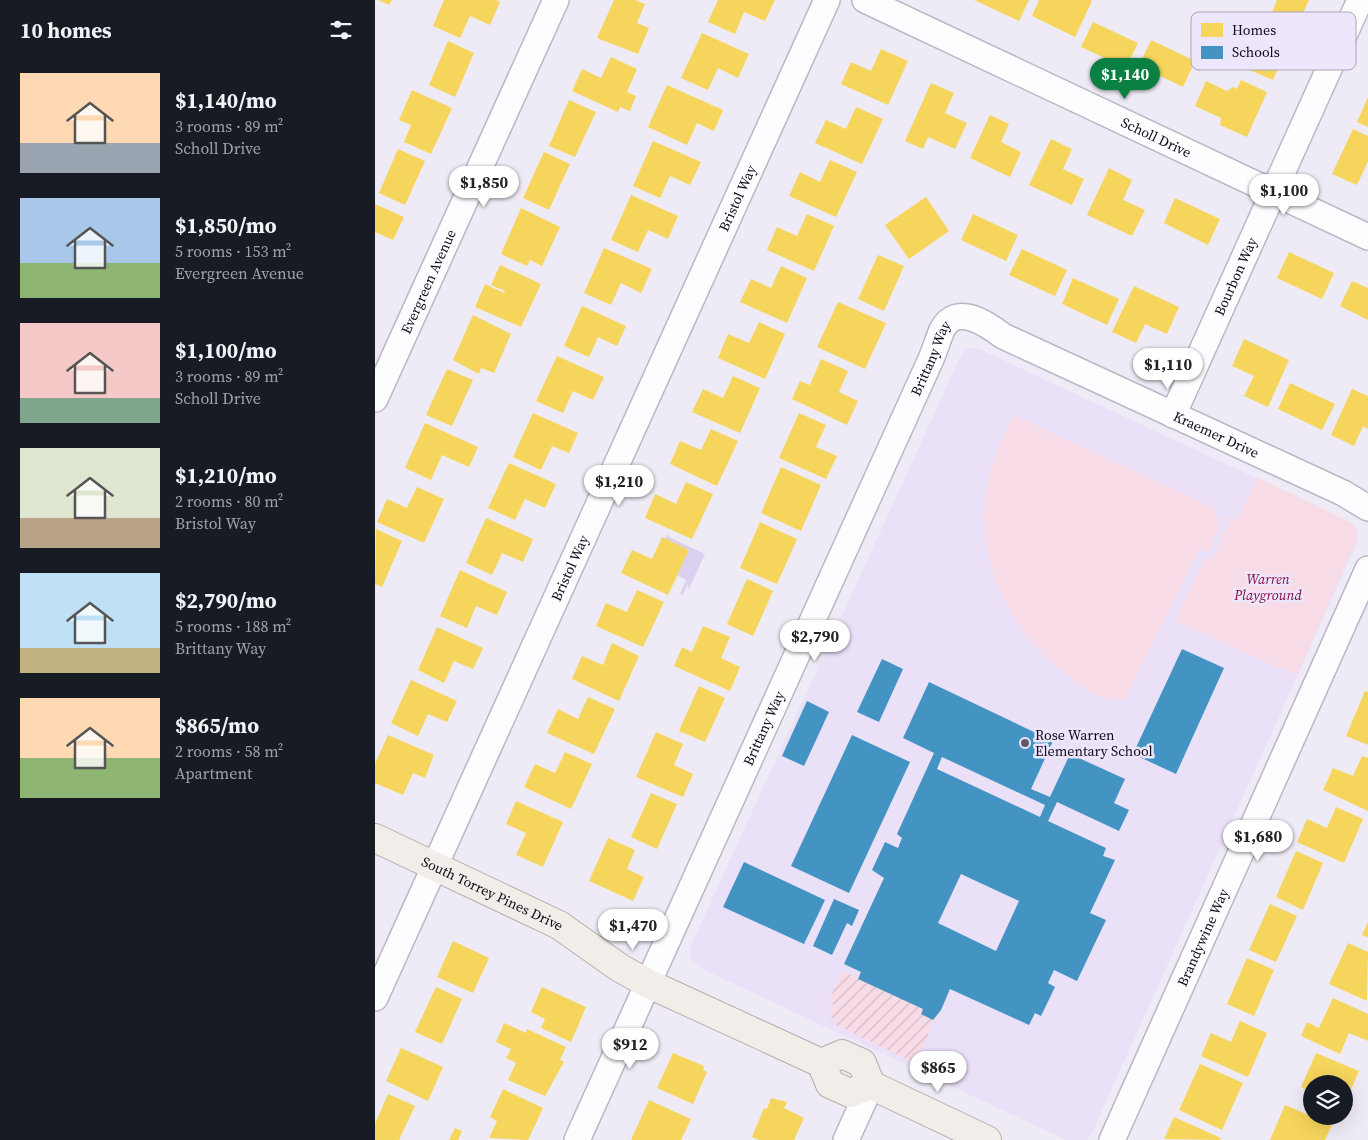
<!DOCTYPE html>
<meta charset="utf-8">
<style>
:root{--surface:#171b24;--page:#20242c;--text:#f1f3f6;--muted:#9ea1a6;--accent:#0b8043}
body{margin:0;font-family:"Source Serif 4",serif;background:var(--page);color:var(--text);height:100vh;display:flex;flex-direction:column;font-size:19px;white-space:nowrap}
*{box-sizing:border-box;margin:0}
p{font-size:16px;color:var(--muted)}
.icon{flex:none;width:28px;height:28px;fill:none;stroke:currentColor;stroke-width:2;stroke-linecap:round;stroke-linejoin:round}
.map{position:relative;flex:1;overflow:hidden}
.sheet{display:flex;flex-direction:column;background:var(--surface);width:375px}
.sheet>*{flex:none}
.tools{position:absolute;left:928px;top:1075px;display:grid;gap:10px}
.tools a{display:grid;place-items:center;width:50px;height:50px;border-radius:50%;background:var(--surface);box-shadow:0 5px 20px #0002;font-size:25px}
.price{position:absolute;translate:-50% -42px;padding:0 11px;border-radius:18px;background:#fff;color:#222;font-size:16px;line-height:32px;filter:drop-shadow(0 1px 2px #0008)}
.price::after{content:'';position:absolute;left:50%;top:30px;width:15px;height:11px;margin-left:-8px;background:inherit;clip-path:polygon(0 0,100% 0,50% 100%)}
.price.selected{background:var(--accent);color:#fff}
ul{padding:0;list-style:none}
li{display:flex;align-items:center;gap:15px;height:125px;padding:0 20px}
li span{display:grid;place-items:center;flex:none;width:140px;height:100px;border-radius:0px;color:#555}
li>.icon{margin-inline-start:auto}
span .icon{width:60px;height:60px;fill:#fffc;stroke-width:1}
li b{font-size:21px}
h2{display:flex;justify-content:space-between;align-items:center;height:60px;padding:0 20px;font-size:21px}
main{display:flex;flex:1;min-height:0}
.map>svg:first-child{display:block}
</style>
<main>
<section class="sheet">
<h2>10 homes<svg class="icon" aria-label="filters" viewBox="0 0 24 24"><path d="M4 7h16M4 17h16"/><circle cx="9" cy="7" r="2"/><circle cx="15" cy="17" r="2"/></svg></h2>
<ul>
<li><span style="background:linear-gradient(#ffd9b3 70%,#9aa5b1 0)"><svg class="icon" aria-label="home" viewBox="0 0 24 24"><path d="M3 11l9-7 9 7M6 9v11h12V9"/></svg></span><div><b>$1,140/mo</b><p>3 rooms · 89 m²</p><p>Scholl Drive</p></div></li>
<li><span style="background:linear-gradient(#a9c7e8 65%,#8fb573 0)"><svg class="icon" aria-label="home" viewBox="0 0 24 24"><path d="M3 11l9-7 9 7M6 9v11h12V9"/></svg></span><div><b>$1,850/mo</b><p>5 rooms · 153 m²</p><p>Evergreen Avenue</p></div></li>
<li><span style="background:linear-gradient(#f6c9c9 75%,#7fa58c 0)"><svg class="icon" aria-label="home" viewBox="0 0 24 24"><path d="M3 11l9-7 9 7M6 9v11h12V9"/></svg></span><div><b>$1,100/mo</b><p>3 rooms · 89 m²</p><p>Scholl Drive</p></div></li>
<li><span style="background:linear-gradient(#dfe7d0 70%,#b9a48a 0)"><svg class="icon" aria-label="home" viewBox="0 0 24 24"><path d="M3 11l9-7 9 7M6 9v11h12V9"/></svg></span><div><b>$1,210/mo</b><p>2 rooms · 80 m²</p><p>Bristol Way</p></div></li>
<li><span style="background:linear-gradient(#bfe0f5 75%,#c2b280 0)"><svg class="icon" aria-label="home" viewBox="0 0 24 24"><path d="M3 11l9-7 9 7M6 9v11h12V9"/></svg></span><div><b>$2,790/mo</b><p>5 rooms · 188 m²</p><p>Brittany Way</p></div></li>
<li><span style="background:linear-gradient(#ffd9b3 60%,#8fb573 0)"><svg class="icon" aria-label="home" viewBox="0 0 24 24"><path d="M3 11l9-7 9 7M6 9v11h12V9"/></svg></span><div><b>$865/mo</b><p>2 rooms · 58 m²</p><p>Apartment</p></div></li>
</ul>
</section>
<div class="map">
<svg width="993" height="1140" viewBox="0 0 993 1140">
<defs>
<pattern id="garden-furrows" width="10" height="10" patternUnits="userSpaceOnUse" patternTransform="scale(1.25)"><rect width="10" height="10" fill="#f7dce7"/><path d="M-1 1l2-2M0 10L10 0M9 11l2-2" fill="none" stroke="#d3bbc6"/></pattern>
</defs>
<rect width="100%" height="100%" fill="#efebf6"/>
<polygon fill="#eae1f9" points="593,348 602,348 881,478 980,525 984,533 982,543 717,1133 712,1140 691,1140 325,968 316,959 314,953 317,943 586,355"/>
<g fill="#f7dce7">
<path d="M638,415L838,507L845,525L833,552L824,549L749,701C724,701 702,684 683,668C626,620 594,542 616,468C622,449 631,432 638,415Z"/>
<polygon points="882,477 979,524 983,536 922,676 800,621 830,558 838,558 854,523 851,515 862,520"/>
</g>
<polygon fill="url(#garden-furrows)" points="467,971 562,1015 540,1063 459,1024 460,1020 454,1017 459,1005 453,1002"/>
<polygon fill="#dcd0f1" points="293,533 294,537 330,554 314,589 312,585 308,595 305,594 311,580 302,575 314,550 290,539"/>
<g fill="#f6d55c">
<polygon points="3,0 17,0 14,5"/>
<polygon points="69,0 121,0 125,2 115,25 95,16 85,38 58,26"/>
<polygon points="239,0 260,0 270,4 262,23 274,28 263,54 222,38"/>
<polygon points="343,0 400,0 390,21 369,12 360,34 333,22"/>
<polygon points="599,0 654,0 644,21"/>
<polygon points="664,0 715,0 717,1 700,37 657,16"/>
<polygon points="902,0 934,0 922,26 896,15"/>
<polygon points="878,19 918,35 898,80 865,66 871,52 865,49"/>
<polygon points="718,22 763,43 751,68 706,47"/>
<polygon points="327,33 374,54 363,78 343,68 333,90 306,78"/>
<polygon points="776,40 820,61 808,87 764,66"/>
<polygon points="73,41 99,53 80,97 54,85"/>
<polygon points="506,49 533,61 513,105 466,84 476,62 496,71"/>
<polygon points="236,57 262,69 252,92 261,96 255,111 245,107 243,112 197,91 207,69 226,78"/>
<polygon points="866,80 892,92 872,137 845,125 846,118 820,106 831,81 852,91 858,87 862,89"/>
<polygon points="556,83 579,93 570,113 592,123 580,149 553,137 548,149 530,141"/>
<polygon points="292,85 348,110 339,131 322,123 312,145 273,127"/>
<polygon points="37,90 77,108 56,154 29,142 36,125 24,120"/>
<polygon points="993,97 993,127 982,122"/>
<polygon points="194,100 221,112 200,157 174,146"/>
<polygon points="481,107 508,119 487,164 440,143 451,120 471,129"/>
<polygon points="615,115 634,124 626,142 646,152 635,177 595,158"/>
<polygon points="978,129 993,136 993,161 982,185 957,174"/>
<polygon points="676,139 697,149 688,169 709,179 697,205 654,185"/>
<polygon points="278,141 326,162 315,185 295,176 285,198 258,186"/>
<polygon points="23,149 50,161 30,205 4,193"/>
<polygon points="169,152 195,164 174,210 148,198"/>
<polygon points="455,160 482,172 461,217 414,196 425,172 445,182"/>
<polygon points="734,168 757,180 748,200 770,210 757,236 712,215"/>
<polygon points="256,195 303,216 293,239 273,230 263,252 236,240"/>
<polygon points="551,197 574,231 534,259 510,225"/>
<polygon points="800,198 845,219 833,245 789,223"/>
<polygon points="0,204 29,217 18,240 0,232"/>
<polygon points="146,208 185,227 167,266 155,260 152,266 126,254"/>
<polygon points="432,214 459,226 439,271 392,250 402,227 422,236"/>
<polygon points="598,214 643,235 631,261 586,240"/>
<polygon points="229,248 277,269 266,293 246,283 236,305 209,293"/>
<polygon points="647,249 692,270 680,296 634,275"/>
<polygon points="914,252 959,273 947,299 902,278"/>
<polygon points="503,255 529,266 509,311 483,299"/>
<polygon points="125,265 166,284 146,327 100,307 110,284 129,293 130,291 116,285"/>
<polygon points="406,266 432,278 412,323 365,302 376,279 396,288"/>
<polygon points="698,278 744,299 732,325 687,304"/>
<polygon points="977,281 993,288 993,320 965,306"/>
<polygon points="759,286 804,307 792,334 770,324 761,343 737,332"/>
<polygon points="463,302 511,323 490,369 442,347"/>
<polygon points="207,306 251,326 242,346 223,337 214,357 189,346"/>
<polygon points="98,315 136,334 119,373 106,368 104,374 78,360"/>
<polygon points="384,322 410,334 390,379 343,358 353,334 374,343"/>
<polygon points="869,339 914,360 893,407 869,396 879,376 857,366"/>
<polygon points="182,356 229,377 218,400 198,391 188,413 161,401"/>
<polygon points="446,359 473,371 464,392 483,401 472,425 417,399 425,381 435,385"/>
<polygon points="72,369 98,380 77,426 51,415"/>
<polygon points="358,376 385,388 365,433 317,412 328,389 348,398"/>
<polygon points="915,383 960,404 947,430 903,409"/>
<polygon points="977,389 993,396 993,429 988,426 979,446 956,435"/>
<polygon points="158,413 203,433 194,453 177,446 166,470 138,457"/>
<polygon points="424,413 451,425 441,447 462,456 451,479 404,458"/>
<polygon points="50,423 103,447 94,467 67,455 56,480 30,468"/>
<polygon points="336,429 363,441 342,486 295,464 305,441 326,450"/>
<polygon points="134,463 181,484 170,508 150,499 140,520 113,508"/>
<polygon points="406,467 446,485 426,531 386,513"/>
<polygon points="311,482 338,494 317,539 270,518 280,494 301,504"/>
<polygon points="42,487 69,499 49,543 2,522 12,499 32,508"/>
<polygon points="111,518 158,539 148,562 127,553 117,575 91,563"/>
<polygon points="385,522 422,539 402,584 365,568"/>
<polygon points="1,529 27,541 7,587 0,584"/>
<polygon points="287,537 314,550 293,595 246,573 257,550 277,559"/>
<polygon points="85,570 132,592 122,615 101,606 92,628 65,616"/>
<polygon points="372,579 398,591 378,636 352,624"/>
<polygon points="262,590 289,602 268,647 221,626 231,603 252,612"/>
<polygon points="328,626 355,637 346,658 365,667 355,691 299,666 307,647 317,652"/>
<polygon points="62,627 108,648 98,669 79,661 69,683 43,670"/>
<polygon points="237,643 264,656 244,701 197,679 207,656 228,665"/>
<polygon points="36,680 82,701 72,722 53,714 43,736 16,723"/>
<polygon points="324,686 350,698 330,742 304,731"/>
<polygon points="990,691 993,692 993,745 971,736"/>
<polygon points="213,697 240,709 219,754 172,733 183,709 203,719"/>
<polygon points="281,732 308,744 299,765 318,774 308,797 261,777"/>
<polygon points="13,735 59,755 50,778 38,773 28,795 0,783 0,764"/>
<polygon points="190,752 217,764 196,809 149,787 160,764 180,773"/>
<polygon points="987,756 993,758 993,811 948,790 958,768 978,776"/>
<polygon points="276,793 302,804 282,849 256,837"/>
<polygon points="141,801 188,822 168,867 141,855 151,833 131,824"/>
<polygon points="961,807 988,819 969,863 922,842 932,819 952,828"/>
<polygon points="233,838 260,850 252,869 269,877 258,901 214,881"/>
<polygon points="921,851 948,863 928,910 901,897"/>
<polygon points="895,904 922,916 901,962 874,950"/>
<polygon points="993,922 993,937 987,935"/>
<polygon points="78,941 114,958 98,993 62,977"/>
<polygon points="973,943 993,952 992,1001 954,984"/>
<polygon points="872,958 899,970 879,1016 852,1004"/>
<polygon points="61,987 87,999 67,1044 40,1032"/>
<polygon points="167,987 211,1007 196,1042 166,1028 170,1019 156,1012"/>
<polygon points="958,998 993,1014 993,1041 974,1033 965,1054 926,1036 932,1022 944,1028"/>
<polygon points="865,1021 892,1033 873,1077 826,1056 836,1033 856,1042"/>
<polygon points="129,1023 151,1033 152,1029 191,1047 185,1060 189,1062 170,1096 133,1080 141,1063 131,1058 136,1049 121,1042"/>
<polygon points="26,1048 68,1067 53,1101 11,1081"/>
<polygon points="298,1053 329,1066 328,1070 332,1072 318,1104 282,1088"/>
<polygon points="941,1053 984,1071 969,1106 969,1084 936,1084 936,1092 926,1087"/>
<polygon points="825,1064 868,1083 847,1130 804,1110"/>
<polygon points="128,1089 168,1108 153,1140 114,1138 122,1121 115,1117"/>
<polygon points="13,1094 40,1106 24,1140 0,1140 0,1124"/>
<polygon points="396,1098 412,1102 409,1108 429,1118 419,1140 384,1140 377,1137 389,1108 392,1109"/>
<polygon points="274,1100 316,1119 306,1140 256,1140"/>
<polygon points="910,1105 957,1125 950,1140 895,1140"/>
<polygon points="799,1117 846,1138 845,1140 789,1139"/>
<polygon points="80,1128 87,1131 83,1140 74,1140"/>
</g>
<g fill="#4393c3" fill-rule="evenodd">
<polygon points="807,649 849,668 801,774 758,754"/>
<polygon points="507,659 528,669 504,722 482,712"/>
<path d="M554,682L678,741L656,789L675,797L695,754L750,779L739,803L754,810L744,831L682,802L673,821L731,848L728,856L740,860L715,913L731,920L702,981L679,970L673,983L680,987L666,1016L660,1013L654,1025L575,989L566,1010L558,1020L546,1014L548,1009L483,979L486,972L469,964L509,878L497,870L510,842L523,848L527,838L522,834L559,753L528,738ZM567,757L670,805L665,817L562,769ZM586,874L644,901L621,951L563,923Z"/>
<polygon points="432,701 454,712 429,766 407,756"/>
<polygon points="477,735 535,762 474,893 416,866"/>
<polygon points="369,862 450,900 429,944 348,907"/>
<polygon points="459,899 484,910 477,926 472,923 457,955 438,946"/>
</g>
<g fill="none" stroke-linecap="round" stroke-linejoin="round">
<g stroke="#bbb6c4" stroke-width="28">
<g id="minor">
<path id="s1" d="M490,0L993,237"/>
<path id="s2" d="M0,399L181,0"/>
<path id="s3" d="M798,415L985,0"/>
<path id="s4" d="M0,998L452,0"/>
<path id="s5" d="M202,1140L556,359C560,350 563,339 567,330C581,302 612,324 628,336L968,493L993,508"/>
<polyline points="471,1140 496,1085"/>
<path id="s6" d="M737,1140L993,569"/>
</g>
</g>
<g stroke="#b9adab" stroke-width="30">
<g id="major">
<path id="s7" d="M0,838L184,925L245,968L272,983L446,1063L455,1084L475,1093L496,1085"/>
<polyline points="446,1063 467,1054 487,1063 496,1085 612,1140"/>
</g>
</g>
<use href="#minor" stroke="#fdfcfe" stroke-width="25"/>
<use href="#major" stroke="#f3ede9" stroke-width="28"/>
</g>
<circle fill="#5e5867" stroke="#eee7fb" stroke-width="2" cx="650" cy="743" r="5"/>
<g text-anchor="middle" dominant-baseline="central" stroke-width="5" stroke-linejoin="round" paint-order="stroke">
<g font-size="14" fill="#10091a" stroke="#eee7fb">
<text stroke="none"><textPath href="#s1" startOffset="322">Scholl Drive</textPath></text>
<text stroke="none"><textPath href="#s4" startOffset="878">Bristol Way</textPath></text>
<text stroke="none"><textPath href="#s3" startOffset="152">Bourbon Way</textPath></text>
<text stroke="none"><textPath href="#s2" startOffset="129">Evergreen Avenue</textPath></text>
<text stroke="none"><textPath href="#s5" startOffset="858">Brittany Way</textPath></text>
<text stroke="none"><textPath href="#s5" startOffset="1195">Kraemer Drive</textPath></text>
<text stroke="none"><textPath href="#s4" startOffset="472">Bristol Way</textPath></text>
<text stroke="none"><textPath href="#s5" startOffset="452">Brittany Way</textPath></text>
<text stroke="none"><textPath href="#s7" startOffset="130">South Torrey Pines Drive</textPath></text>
<text stroke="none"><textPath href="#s6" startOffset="222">Brandywine Way</textPath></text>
</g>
<g font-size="14" font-style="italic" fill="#7d0b3d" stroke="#eee7fb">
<text x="893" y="579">Warren<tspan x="893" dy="16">Playground</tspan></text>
</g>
<g font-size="14" fill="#10091a" stroke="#eee7fb" text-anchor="start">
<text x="660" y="735">Rose Warren<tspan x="660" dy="16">Elementary School</tspan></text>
</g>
</g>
<rect x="816" y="12" width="165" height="58" rx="8" fill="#eee7fb" stroke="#aba4b8" stroke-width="1"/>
<rect x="826" y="23" width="22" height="14" fill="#f6d55c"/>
<rect x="826" y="46" width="22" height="13" fill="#4393c3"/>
<g font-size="14" fill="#10091a">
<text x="857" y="35">Homes</text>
<text x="857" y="57">Schools</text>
</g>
</svg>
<div class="tools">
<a><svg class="icon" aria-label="layers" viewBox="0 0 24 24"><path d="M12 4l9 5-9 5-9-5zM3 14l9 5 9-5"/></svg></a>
</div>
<b class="price selected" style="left:750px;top:100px">$1,140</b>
<b class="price" style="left:109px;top:208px">$1,850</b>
<b class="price" style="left:909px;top:216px">$1,100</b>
<b class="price" style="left:793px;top:390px">$1,110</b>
<b class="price" style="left:244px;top:507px">$1,210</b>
<b class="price" style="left:440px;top:662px">$2,790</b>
<b class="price" style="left:883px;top:862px">$1,680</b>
<b class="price" style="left:258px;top:951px">$1,470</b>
<b class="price" style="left:255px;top:1070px">$912</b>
<b class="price" style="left:563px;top:1093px">$865</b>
</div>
</main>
